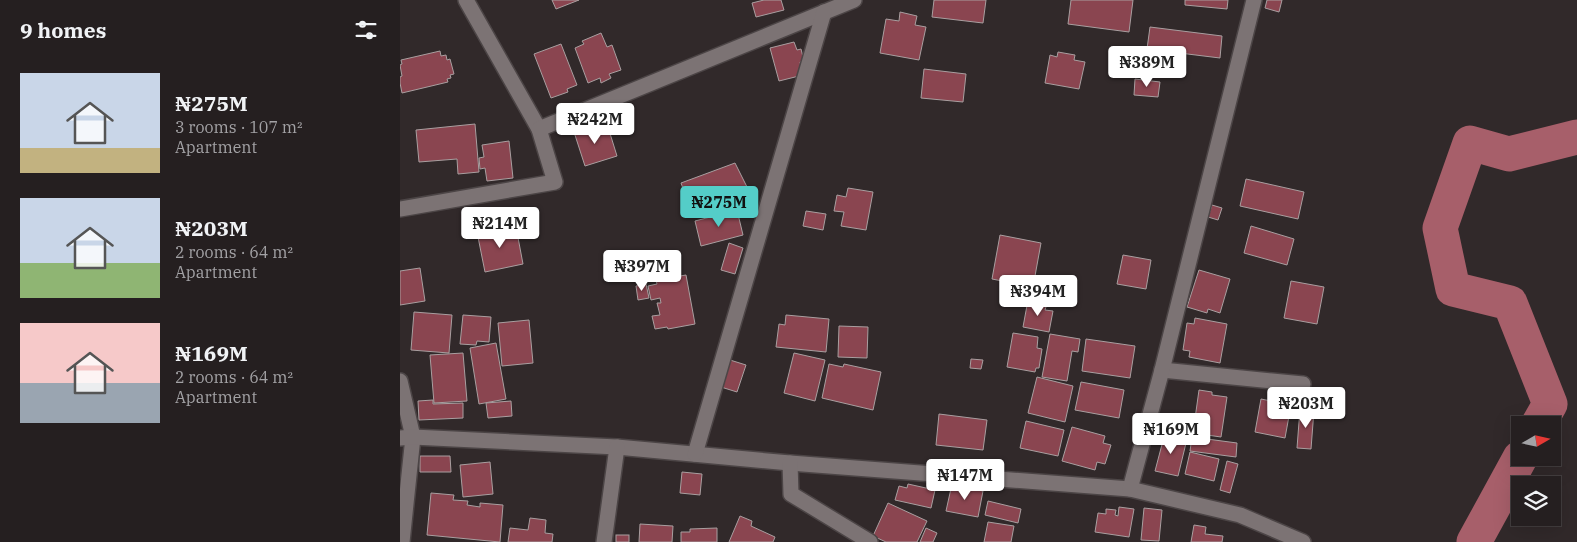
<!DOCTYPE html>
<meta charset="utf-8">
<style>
:root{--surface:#251f20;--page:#312c2d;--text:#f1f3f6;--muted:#a3a2a5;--line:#423d3e;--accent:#54cdc8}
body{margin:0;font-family:"IBM Plex Serif",serif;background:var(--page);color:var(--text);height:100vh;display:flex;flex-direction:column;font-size:19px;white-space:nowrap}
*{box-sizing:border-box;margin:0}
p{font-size:16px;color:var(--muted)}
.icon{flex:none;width:28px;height:28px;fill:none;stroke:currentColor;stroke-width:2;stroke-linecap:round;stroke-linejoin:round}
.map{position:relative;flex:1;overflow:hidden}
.side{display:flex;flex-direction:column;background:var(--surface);width:400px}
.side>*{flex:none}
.needle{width:32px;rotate:81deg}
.fabs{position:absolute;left:1111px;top:416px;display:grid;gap:10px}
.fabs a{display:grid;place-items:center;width:50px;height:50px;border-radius:0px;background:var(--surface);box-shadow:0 5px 20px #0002,0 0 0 1px var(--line);font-size:25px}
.price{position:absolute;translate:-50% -42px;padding:0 11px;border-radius:5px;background:#fff;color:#222;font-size:16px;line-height:32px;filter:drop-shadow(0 1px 2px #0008)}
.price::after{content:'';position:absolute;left:50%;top:30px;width:15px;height:11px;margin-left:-8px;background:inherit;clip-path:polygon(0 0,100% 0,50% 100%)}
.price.selected{background:var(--accent);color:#111}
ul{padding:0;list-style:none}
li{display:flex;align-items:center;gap:15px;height:125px;padding:0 20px}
li span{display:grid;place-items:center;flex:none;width:140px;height:100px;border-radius:0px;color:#555}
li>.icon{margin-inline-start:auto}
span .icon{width:60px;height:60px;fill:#fffc;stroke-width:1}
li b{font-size:21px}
h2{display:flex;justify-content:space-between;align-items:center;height:60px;padding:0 20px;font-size:21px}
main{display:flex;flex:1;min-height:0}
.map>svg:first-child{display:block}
</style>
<main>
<section class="side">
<h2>9 homes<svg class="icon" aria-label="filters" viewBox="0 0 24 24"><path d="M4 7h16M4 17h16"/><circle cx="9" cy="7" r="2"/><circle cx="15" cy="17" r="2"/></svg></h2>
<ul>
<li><span style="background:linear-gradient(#c9d6e8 75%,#c2b280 0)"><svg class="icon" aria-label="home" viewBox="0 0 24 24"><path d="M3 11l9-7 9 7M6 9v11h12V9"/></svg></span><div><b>₦275M</b><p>3 rooms · 107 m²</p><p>Apartment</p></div></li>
<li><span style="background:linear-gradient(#c9d6e8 65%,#8fb573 0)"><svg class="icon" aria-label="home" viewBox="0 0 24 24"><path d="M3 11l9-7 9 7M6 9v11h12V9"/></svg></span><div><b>₦203M</b><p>2 rooms · 64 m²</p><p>Apartment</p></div></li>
<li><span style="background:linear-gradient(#f6c9c9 60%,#9aa5b1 0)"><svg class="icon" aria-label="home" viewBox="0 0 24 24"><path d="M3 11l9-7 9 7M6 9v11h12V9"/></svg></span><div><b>₦169M</b><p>2 rooms · 64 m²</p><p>Apartment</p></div></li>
</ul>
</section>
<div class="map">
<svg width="1177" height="542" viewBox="0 0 1177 542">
<rect width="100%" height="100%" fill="#31292a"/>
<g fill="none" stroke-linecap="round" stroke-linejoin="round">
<g stroke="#a75f6a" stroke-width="35">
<polyline points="1138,425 1150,404 1110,303 1053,289 1040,228 1070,143 1109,154 1177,137"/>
<polyline points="1074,542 1120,458"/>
</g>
</g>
<g fill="#8a4550" stroke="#a99fa0">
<polygon points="152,0 179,0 156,9"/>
<polygon points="364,0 381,0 384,10 356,17 352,3"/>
<polygon points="534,0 586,0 583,23 532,17"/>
<polygon points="671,0 733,0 729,32 668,24"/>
<polygon points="785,0 828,0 827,9 785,5"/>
<polygon points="867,0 882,0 879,12 865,8"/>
<polygon points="500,12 517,16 515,25 526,27 519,60 480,53 486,19 499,21"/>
<polygon points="750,27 822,36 820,58 747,49"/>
<polygon points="201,33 207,47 212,45 221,70 209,74 211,78 201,83 200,78 188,83 175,48 184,44 182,41"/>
<polygon points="394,42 397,50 401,49 404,61 400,62 403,75 379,81 370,48"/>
<polygon points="161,44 177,85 167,89 168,92 151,98 134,54"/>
<polygon points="40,51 41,56 46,55 47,60 50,59 54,74 50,75 51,78 47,79 48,82 2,93 0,83 0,77 2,76 0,65 2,64 1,60"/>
<polygon points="658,52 675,55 674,60 685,62 679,89 645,83 650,55 657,57"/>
<polygon points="524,69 566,74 563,102 521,98"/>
<polygon points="735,79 760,82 758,97 734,95"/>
<polygon points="75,124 79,172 58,174 57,159 19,162 16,130"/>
<polygon points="195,126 196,131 208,127 217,156 185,166 174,132"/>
<polygon points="109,141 113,178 87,181 85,168 80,169 79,158 84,157 82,145"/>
<polygon points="335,163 348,189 331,195 333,201 311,209 309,203 291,210 281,183"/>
<polygon points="846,179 904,192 898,219 840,206"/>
<polygon points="448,188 473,192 466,230 441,226 444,212 434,211 437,195 446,197"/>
<polygon points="812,205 822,208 818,220 808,217"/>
<polygon points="337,210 343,235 301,246 295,221"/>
<polygon points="406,211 426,214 423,230 403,226"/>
<polygon points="105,225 106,229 116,227 123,264 85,272 78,237 89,235 87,229"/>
<polygon points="851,226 894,239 887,265 844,253"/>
<polygon points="600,235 641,243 633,287 592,279"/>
<polygon points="329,243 343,248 335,274 321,270"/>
<polygon points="723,255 751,260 746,289 717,284"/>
<polygon points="20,268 25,301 0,305 0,271"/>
<polygon points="799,270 830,279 820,313 808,309 807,313 787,307"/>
<polygon points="286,275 295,324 268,329 267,327 255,329 252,316 260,315 257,303 261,303 260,298 251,300 248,286 257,284 256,280"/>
<polygon points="891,281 924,287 917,324 884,318"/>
<polygon points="246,284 249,298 238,300 236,286"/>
<polygon points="628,300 647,304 645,310 653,311 649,332 623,327"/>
<polygon points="14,312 52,315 49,353 11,350"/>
<polygon points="63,315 91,317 89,342 77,341 76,345 60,344"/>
<polygon points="386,315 429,319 426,352 376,347 379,324 385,325"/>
<polygon points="795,318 827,324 820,363 789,357 790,351 783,350 787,323 794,324"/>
<polygon points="129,320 133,363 102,366 98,323"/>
<polygon points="439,326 468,327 467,358 438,357"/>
<polygon points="613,333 638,337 637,348 642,349 639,368 636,368 635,372 607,367"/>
<polygon points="650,334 680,339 678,352 672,351 667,381 642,377"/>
<polygon points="686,339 735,346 730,378 682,371"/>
<polygon points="96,343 106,399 79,404 70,348"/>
<polygon points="63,353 67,401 34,403 30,355"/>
<polygon points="394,353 425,360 415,401 384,393"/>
<polygon points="571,359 583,360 581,369 570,368"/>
<polygon points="330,360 346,365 337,392 321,387"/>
<polygon points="429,364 443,367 444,364 481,372 473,410 422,398"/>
<polygon points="637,377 673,386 665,422 628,413"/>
<polygon points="681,382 724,390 719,418 675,410"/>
<polygon points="799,390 812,392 812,395 827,397 821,437 793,433"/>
<polygon points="861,399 891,405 885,438 855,432"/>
<polygon points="33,400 33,404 63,403 63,418 19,420 18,401"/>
<polygon points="111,401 112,416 88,418 86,403"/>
<polygon points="900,409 914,410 911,449 897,448"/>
<polygon points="539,414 587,420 583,450 536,445"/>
<polygon points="626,421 664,430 658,456 620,448"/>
<polygon points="672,427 705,436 703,443 711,445 705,464 697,462 695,470 662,461"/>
<polygon points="765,433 787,439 778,476 755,471"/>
<polygon points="792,437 837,443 836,457 790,451"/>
<polygon points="790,452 819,459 814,481 785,474"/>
<polygon points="20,456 50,456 51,472 20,472"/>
<polygon points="827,461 838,464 830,493 820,490"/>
<polygon points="90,462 93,494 63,497 60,465"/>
<polygon points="282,472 302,474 300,495 280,493"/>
<polygon points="508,484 535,490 531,508 495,500 499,486 507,488"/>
<polygon points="552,484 583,491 578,517 546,511"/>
<polygon points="31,493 54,495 53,500 68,501 67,505 80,507 80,503 103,505 100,542 27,535"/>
<polygon points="588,501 621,509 618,523 585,515"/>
<polygon points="488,503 527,521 517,542 486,542 473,536"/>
<polygon points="719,507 734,509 729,537 695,532 698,513 706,514 706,509 716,510 715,515 718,516"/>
<polygon points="744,508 762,510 759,541 741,540"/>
<polygon points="340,516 352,521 351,526 375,537 373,542 329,542"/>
<polygon points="130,518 146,520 145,533 153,534 152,542 108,542 110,528 128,530"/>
<polygon points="588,522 614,526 611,542 584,542"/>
<polygon points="240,524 273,526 272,542 239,542"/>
<polygon points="794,525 806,527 805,534 823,536 822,542 791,542"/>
<polygon points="317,528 317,542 281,542 281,532 290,532 290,529"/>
<polygon points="526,528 537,533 533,542 520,542"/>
<rect x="216" y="535" width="13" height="7"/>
</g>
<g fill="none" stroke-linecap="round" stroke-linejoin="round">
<g stroke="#4c4546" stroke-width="18">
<g id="street">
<polyline points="66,0 139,129"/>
<polyline points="0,209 155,182 139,129 454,0"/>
<polyline points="762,370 903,384"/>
<polyline points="0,381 13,437 2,542"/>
<polyline points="0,438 13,437 217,447 390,463 730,489 840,515 903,542"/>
<polyline points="295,454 424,12"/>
<polyline points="390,463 391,494 470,542"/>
<polyline points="730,489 762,370 854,0"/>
<polyline points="204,542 217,447"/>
</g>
</g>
<use href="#street" stroke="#7c7374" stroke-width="15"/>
</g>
</svg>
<div class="fabs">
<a><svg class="needle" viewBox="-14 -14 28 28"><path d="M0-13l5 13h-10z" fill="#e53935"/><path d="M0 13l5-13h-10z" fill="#a3a2a5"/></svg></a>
<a><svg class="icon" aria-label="layers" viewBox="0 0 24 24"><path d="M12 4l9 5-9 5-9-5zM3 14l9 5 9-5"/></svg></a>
</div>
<b class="price" style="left:747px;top:88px">₦389M</b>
<b class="price" style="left:195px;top:145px">₦242M</b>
<b class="price selected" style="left:319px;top:228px">₦275M</b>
<b class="price" style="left:100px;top:249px">₦214M</b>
<b class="price" style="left:242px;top:292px">₦397M</b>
<b class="price" style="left:638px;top:317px">₦394M</b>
<b class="price" style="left:906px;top:429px">₦203M</b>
<b class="price" style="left:771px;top:455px">₦169M</b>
<b class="price" style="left:565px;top:501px">₦147M</b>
</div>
</main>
